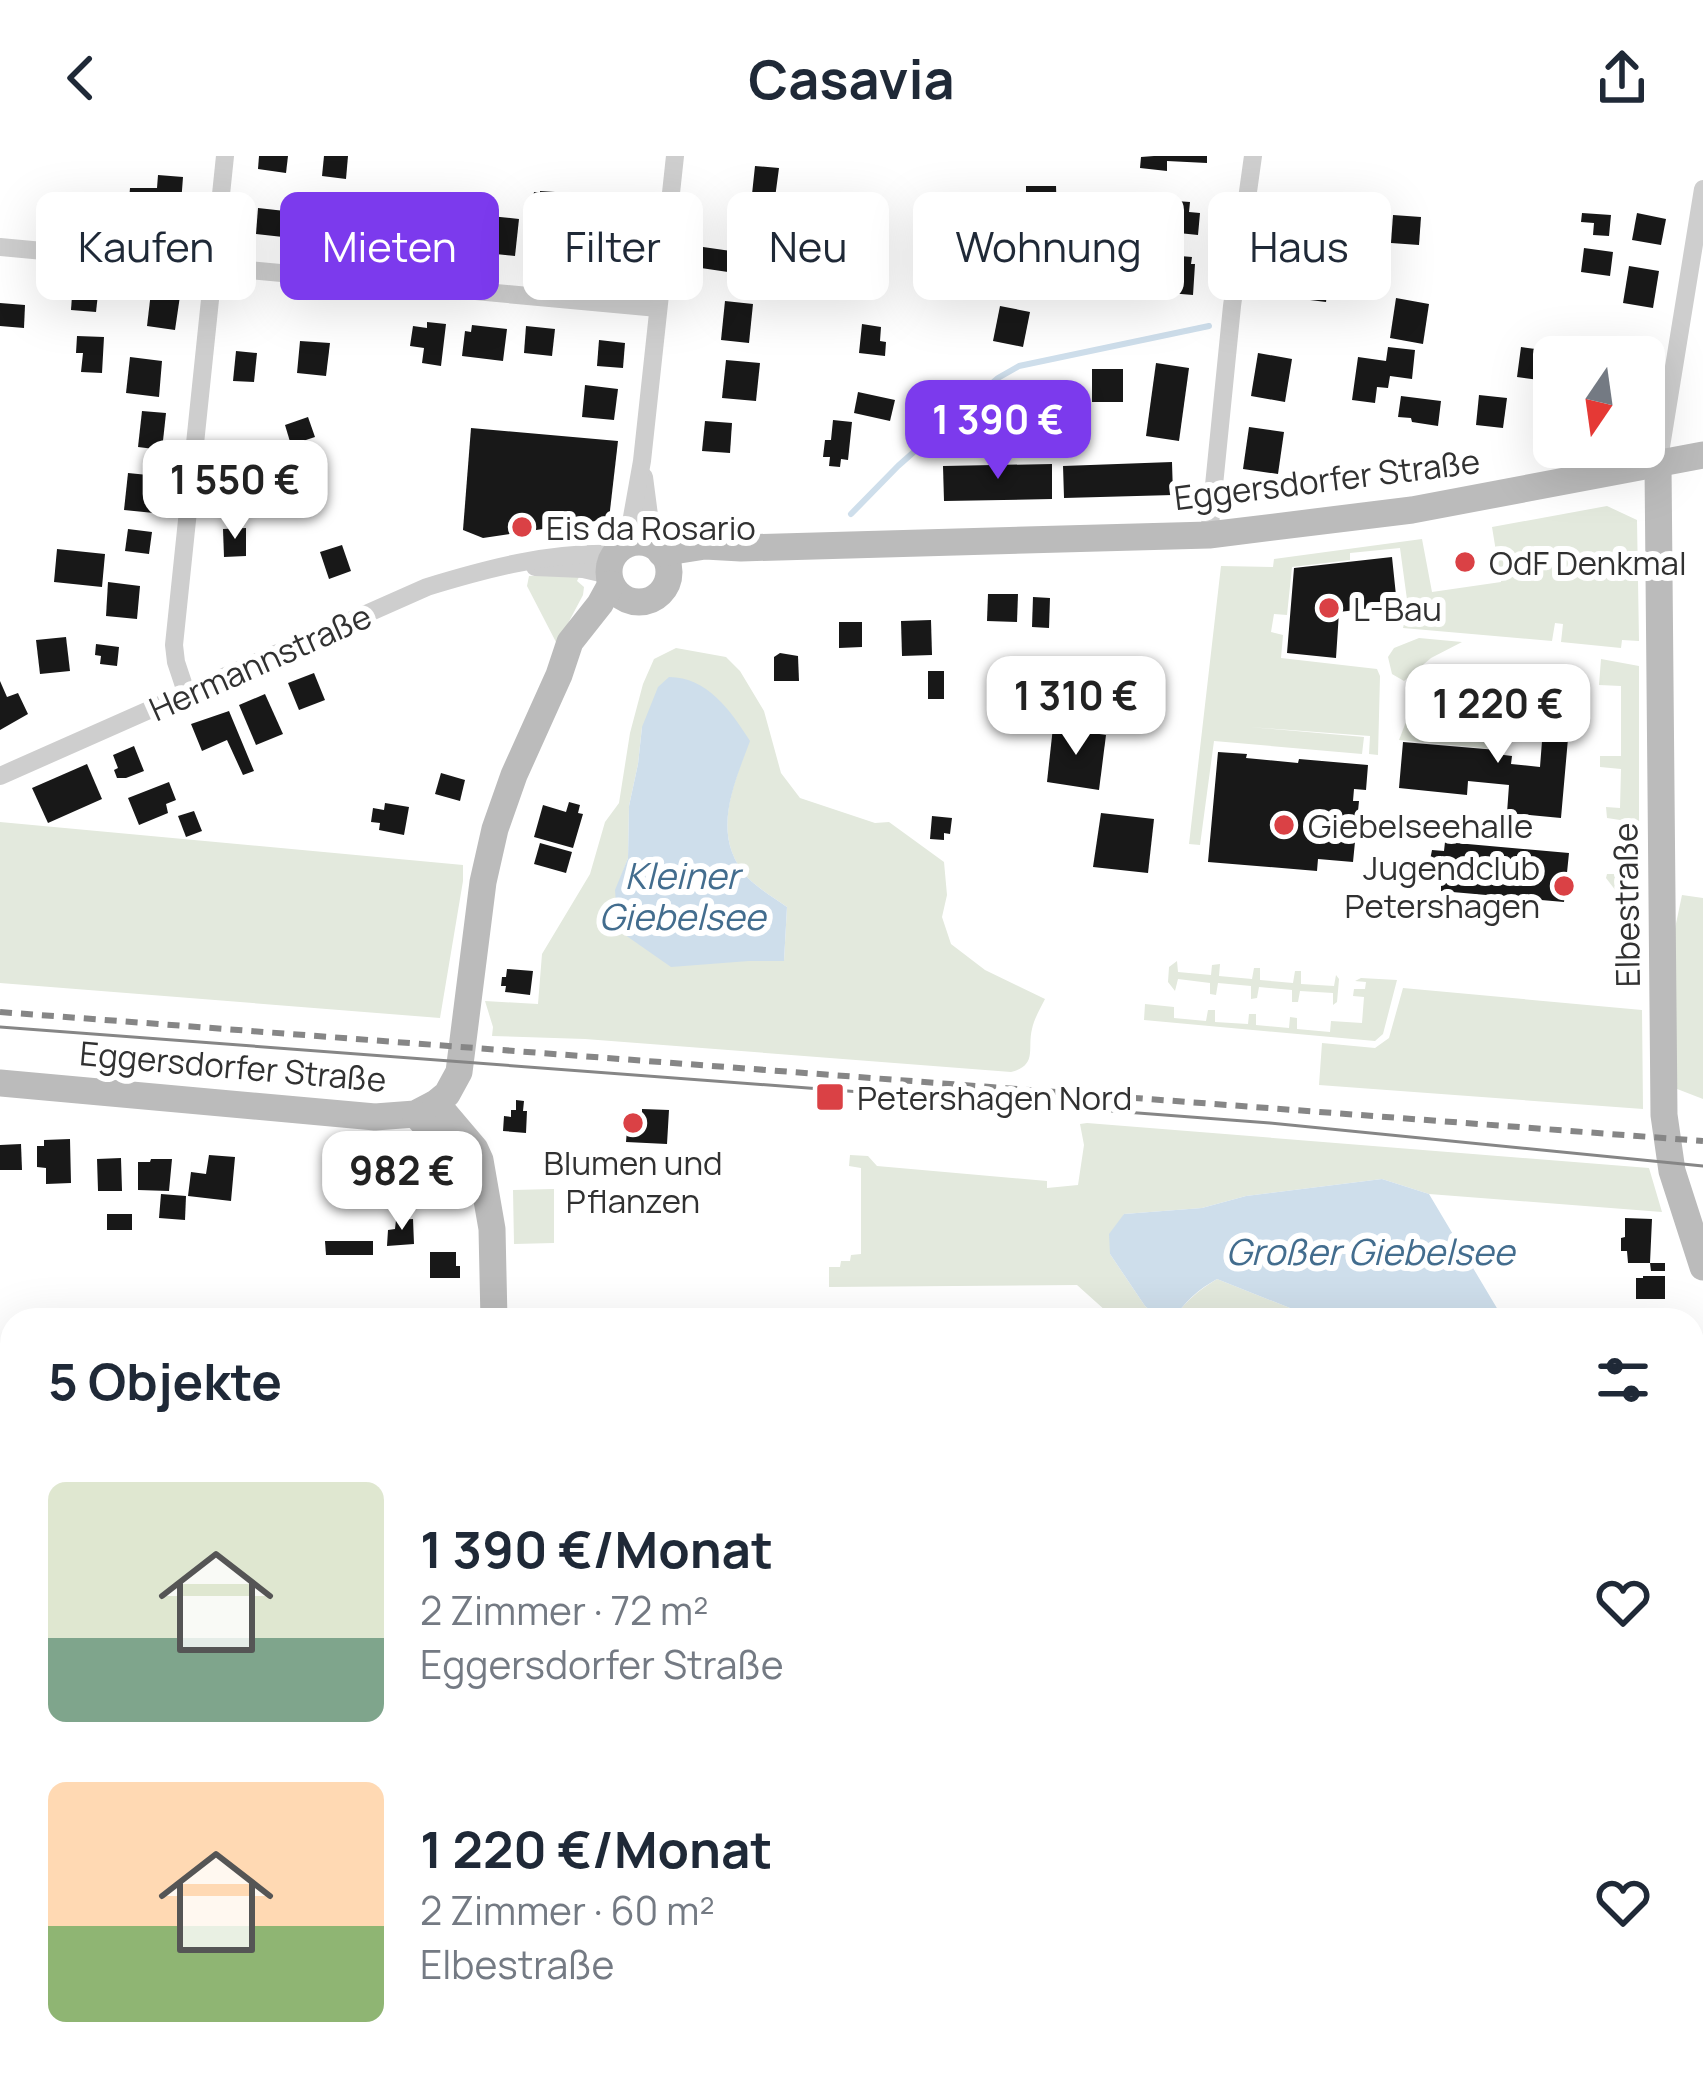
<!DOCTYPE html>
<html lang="de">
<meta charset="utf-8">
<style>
:root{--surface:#fff;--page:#f6f6f7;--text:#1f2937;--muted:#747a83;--accent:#7c3aed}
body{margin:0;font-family:Manrope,sans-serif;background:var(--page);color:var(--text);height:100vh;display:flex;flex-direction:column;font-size:45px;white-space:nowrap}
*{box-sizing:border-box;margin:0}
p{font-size:39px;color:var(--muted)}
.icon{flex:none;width:66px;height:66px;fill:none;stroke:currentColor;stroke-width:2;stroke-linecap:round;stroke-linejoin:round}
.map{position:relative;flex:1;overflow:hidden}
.side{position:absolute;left:0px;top:1152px;width:1704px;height:771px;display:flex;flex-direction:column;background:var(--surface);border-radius:36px 36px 0 0;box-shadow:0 12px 48px #0002}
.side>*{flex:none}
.hud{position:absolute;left:36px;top:36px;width:1632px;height:108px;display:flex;gap:24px}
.needle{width:78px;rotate:193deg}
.buttons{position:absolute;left:1533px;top:180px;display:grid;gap:24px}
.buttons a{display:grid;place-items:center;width:132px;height:132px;border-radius:18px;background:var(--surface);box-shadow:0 12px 48px #0002;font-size:60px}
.price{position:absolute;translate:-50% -102px;padding:0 27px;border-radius:24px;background:#fff;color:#222;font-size:39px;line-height:78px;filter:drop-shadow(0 3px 6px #0008)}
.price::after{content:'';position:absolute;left:50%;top:72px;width:36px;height:27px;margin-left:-18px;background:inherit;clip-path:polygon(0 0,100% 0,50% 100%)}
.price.current{background:var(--accent);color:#fff}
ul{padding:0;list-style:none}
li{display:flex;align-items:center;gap:36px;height:300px;padding:0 48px}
li span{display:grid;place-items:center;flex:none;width:336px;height:240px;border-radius:18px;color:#555}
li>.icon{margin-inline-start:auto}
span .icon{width:144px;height:144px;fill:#fffc;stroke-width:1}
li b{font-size:51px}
h2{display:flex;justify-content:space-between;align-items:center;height:144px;padding:0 48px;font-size:51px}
.chip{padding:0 42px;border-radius:18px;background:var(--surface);box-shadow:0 12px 48px #0002;font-size:42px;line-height:108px}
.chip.current{background:var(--accent);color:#fff}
header{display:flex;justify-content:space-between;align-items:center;height:156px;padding:0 48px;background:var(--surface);font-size:54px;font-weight:700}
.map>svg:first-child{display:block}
</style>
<header><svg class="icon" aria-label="back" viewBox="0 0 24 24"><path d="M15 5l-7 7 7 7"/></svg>Casavia<svg class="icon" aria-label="share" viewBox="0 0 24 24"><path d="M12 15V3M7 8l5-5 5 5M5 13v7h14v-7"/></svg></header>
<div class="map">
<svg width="1703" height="1921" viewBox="0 0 1703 1921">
<rect width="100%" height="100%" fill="#fff"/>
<g fill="#e3e9dd" fill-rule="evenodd">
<polygon points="1607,350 1637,364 1639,485 1622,484 1621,492 1561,486 1563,468 1555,467 1552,485 1403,472 1408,451 1400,392 1350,397 1350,404 1292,411 1287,459 1274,458 1271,476 1283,479 1281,502 1377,513 1380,520 1378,599 1369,598 1370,580 1249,571 1364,581 1362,598 1214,585 1200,689 1189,688 1221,410 1273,411 1274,403 1422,383 1432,436 1501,426 1492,371"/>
<polygon points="552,419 579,421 577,425 584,431 583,439 557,488 527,430 529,420"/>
<polygon points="1419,482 1462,486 1431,502 1404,525 1392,518 1388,501 1394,492"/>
<path d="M676,492L726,501L740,515L764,555L781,617L800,642L875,667L889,666L944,706L947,739L942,761L951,788L985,814L1045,843C1040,853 1034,863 1032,873C1027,893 1038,909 1011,916L585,883L492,880L493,871L485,845L538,848L542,798L590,718L605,666L619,647L630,577L643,528L654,503ZM642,571L749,585C733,631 710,680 748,722C759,733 774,742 787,751L784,805H749L616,734L628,702L629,650L638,608Z"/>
<polygon points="1601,503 1639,510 1639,737 1616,735 1606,722 1607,718 1620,718 1620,664 1607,662 1606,651 1620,652 1621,613 1600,611 1600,600 1621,600 1621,530 1599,529"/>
<polygon points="1413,548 1496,585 1493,593 1399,584"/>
<polygon points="0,666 463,709 463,725 440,862 0,827"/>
<polygon points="1682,739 1703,742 1703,943 1672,931 1669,801"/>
<polygon points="1177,805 1178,816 1211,819 1212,809 1220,808 1219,820 1252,823 1254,812 1260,812 1260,824 1293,827 1295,815 1301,815 1301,828 1334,830 1336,819 1339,823 1337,846 1333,849 1333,837 1300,835 1298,846 1292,846 1292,834 1259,831 1257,842 1251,843 1251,830 1218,827 1216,839 1210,838 1210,827 1178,823 1175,835 1168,826 1169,811"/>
<polygon points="1361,822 1397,824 1383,878 1375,885 1144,864 1145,848 1174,851 1174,862 1206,865 1208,854 1215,854 1215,866 1248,868 1249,858 1256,858 1256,869 1289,872 1290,861 1297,862 1297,873 1330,876 1331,865 1362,867 1364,841 1353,840 1354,833 1365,833 1366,826 1355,825"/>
<polygon points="1403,832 1642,854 1643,953 1319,929 1322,887 1375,892 1389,882"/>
<polygon points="1087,967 1649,1012 1662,1056 1429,1038 1382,1023 1246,1040 1202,1052 1124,1058 1110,1098 1145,1150 1162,1164 1116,1164 1077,1129 829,1131 829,1111 840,1111 841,1105 850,1105 851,1099 861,1098 861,1012 849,1010 850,999 868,1000 877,1010 1047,1025 1047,1032 1078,1029 1084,989 1080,968"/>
<polygon points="554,1033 554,1087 514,1088 513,1034"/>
<path d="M1217,1123L1320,1164H1173C1184,1146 1199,1134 1217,1123Z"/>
<rect x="1692" y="1531" width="11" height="368"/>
</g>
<g fill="#cedeeb">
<path d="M669,521C707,521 731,555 750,585C733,631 710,680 748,722C759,733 774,742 787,751L784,805H749L671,811L618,774L615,734L628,702L629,650L638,608L642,571L658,531Z"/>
<path d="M1382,1023L1429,1038L1504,1164H1320L1217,1123C1199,1133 1184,1146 1173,1164H1162L1145,1150L1110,1098L1109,1078L1124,1058L1202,1052L1246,1040Z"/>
</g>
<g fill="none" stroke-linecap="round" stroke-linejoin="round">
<g stroke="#cedeeb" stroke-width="6">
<polyline points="966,250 998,222 1019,210 1209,170"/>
<polyline points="851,358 898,310 942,271"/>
</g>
</g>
<g fill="#181818">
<polygon points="259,0 288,0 286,17 258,13"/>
<polygon points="324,0 348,0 346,23 322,20"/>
<polygon points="1154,0 1207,0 1207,7 1167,5 1167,15 1140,12 1141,1"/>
<polygon points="755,10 779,12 775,42 793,44 791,61 750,57"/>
<polygon points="158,19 183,21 180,61 128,57 130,32 157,32"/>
<polygon points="1026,30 1056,30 1057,60 1026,60"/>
<polygon points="540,35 555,36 553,51 558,51 560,41 570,43 566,79 535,75 538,50 532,49 534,36 540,37"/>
<polygon points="1176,45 1190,46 1189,56 1200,57 1198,79 1169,76 1171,54 1175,54"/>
<polygon points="1281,48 1308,51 1305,76 1278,72"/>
<polygon points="258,52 294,56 292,82 256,78"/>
<polygon points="611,54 639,58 635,83 607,79"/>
<polygon points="319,56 345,59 342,84 316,82"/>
<polygon points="1582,57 1611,59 1609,80 1593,79 1594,67 1581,66"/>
<polygon points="1637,57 1666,63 1661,89 1632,84"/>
<polygon points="1393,59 1421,61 1419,89 1391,87"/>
<polygon points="490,60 519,63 515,100 486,97"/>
<polygon points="376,64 406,66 403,95 374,93"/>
<polygon points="425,68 454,71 451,100 422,97"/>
<polygon points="703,91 731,95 728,116 701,112"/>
<polygon points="1584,92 1613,96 1610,120 1581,116"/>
<polygon points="1180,100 1192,101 1191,108 1195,108 1193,139 1157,136 1159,106 1179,107"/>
<polygon points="778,110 798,112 795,131 776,128"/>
<polygon points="1629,110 1659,115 1653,152 1623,147"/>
<polygon points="1305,120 1329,123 1326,146 1302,143"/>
<polygon points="73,126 99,129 96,156 71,154"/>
<polygon points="151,136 180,140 175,174 147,170"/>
<polygon points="1396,142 1429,148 1423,188 1390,182"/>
<polygon points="725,145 753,148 749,187 721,184"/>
<polygon points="0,147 25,149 24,172 0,170"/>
<polygon points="1000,150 1030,156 1023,191 993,185"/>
<polygon points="427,166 446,168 441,210 422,207 424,192 410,190 413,170 427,172"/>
<polygon points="862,168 881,171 880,185 886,186 885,200 859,197"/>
<polygon points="472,169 507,173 503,205 462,200 465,175 471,176"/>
<polygon points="526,170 555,173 552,200 524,197"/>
<polygon points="77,180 104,181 102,217 81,216 83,197 76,197"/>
<polygon points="599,184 625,187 623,212 597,210"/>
<polygon points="300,185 330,187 326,220 297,217"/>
<polygon points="1388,191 1415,194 1412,223 1390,220 1388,232 1377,231 1375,247 1352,244 1358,201 1386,205"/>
<polygon points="1521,191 1558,196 1557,201 1554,201 1554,226 1517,221"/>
<polygon points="236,195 257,197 254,226 233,225"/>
<polygon points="1258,197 1292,203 1285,246 1251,240"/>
<polygon points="130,201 162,205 159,241 126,237"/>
<polygon points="726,204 760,207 756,245 722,242"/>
<polygon points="1156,207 1189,212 1179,285 1146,280"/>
<rect x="1092" y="213" width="31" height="33"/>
<polygon points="585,229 618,233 614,264 582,261"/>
<polygon points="1035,231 1065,231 1066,264 1036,264 1036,270 1006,270 1005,237 1036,237"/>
<polygon points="858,236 895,244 890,265 854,257"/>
<polygon points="1479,239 1507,242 1503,272 1476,269"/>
<polygon points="1401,240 1441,245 1438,270 1412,266 1411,262 1398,261"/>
<polygon points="142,255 166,257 162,294 138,291"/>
<polygon points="308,261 315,281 291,289 285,269"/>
<polygon points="833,264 852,266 848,304 841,303 840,311 829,310 830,301 823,301 825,284 831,284"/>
<polygon points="705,265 732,267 730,297 702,295"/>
<polygon points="1249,271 1284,276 1278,318 1243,313"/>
<polygon points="471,272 618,285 609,363 483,382 463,374"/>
<polygon points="1172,306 1173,339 1064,342 1063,310"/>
<polygon points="1052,308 1052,343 944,345 943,310"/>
<polygon points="298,311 304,338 277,344 271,317"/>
<polygon points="128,317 158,320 154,357 124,354"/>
<polygon points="246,372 246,400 224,401 223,373"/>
<polygon points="128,373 152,376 149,398 125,395"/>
<polygon points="342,389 351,415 329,423 320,396"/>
<polygon points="57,393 105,398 102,431 54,426"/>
<polygon points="1392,401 1397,449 1339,456 1336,502 1287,497 1294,412"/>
<polygon points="108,426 140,430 137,463 106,460"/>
<polygon points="988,438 1018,438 1017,466 987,465"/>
<polygon points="1033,441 1050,442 1049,472 1032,471"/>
<polygon points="931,464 932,499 902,500 901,465"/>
<polygon points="839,466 862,466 862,491 839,492"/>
<polygon points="66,481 70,515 40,518 36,484"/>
<polygon points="96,488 119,491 117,510 100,508 101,500 95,499"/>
<polygon points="780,497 798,500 799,525 774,525 774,501"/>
<rect x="928" y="515" width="16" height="28"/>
<polygon points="314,517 325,544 299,554 288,527"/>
<polygon points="0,525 7,541 18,537 28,558 0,574"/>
<polygon points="1546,534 1572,537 1561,662 1507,657 1509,629 1468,625 1467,639 1399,632 1403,586 1497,594 1496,598 1512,600 1511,608 1540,611"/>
<polygon points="265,538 283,578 256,589 239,549"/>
<polygon points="229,555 254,615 243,619 227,584 202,595 191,568"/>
<polygon points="1053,571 1106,579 1099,634 1047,626"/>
<polygon points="134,590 144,615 126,622 117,622 114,614 118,612 113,599"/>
<polygon points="1218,596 1247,598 1246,602 1298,607 1299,603 1368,609 1366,634 1354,633 1353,645 1359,645 1353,706 1318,703 1317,715 1208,706"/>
<polygon points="87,608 102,643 48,667 32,632"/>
<polygon points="441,617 465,624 460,645 435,638"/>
<polygon points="169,626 176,644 166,648 168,657 139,669 128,642"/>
<polygon points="569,646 580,649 578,657 583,658 573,692 534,681 543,649 566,656"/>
<polygon points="385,647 409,651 404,679 379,674 380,667 371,666 373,652 384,654"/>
<polygon points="194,655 202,675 186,681 178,660"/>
<polygon points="1101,657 1154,663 1148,717 1093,711"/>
<polygon points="932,660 952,662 950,678 944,677 944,684 930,683"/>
<polygon points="1445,686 1569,697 1564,746 1441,735 1441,726 1431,725 1429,709 1432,694 1444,695"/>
<polygon points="540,687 572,696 566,717 534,708"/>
<polygon points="507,813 533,815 530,839 505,836 506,830 501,830 502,821 506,821"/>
<polygon points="516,944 524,945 523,955 527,955 526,977 503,975 504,960 511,961 511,954 516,954"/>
<polygon points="642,953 669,954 667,988 626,986 628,961 642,962"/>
<polygon points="70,983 71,1027 46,1028 46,1012 37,1011 37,990 44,990 44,984"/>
<polygon points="21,988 22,1014 0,1014 0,989"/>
<polygon points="209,999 235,1001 231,1045 188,1040 191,1016 206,1018"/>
<polygon points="121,1002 122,1035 98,1035 97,1003"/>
<polygon points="151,1003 172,1003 169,1035 138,1034 138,1006 150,1006"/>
<polygon points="161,1038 186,1040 185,1064 159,1062"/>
<rect x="107" y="1058" width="25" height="16"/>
<polygon points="1625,1062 1652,1063 1650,1107 1665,1107 1665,1115 1651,1115 1650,1107 1628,1107 1627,1095 1621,1095 1621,1082 1625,1081"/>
<polygon points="413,1063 414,1088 387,1090 388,1074 395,1073 396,1064"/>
<polygon points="325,1085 373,1085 373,1099 326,1099"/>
<polygon points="430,1096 456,1096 456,1110 460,1110 460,1122 430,1122"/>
<polygon points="1643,1120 1665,1120 1665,1143 1636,1143 1636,1122 1643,1122"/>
<rect x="412" y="1155" width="45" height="9"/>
<polygon points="0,1205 12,1206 12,1415 0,1415"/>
<polygon points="12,1510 12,1541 0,1541 0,1511"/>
</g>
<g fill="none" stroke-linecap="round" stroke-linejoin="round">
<g stroke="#cecece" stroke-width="18">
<polyline points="0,91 658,152"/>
<polyline points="1658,309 1703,33"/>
<polyline points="644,321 653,390"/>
<polyline points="1209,379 1232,150 1253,0"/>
<polyline points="627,389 642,305 675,0"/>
<polyline points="535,411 583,413 609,419"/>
<polyline points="187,539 176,506 174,489 225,0"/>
<path d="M0,620L427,431C489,412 550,396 614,398"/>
<polyline points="0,1578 12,1577"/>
<polyline points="0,1886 12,1886"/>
<polyline points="823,1911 824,1921"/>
<polyline points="1165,1911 1165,1921"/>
<polyline points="1405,1911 1677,1921"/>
</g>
<g stroke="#bbb" stroke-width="27">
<polyline points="1658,309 1664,959 1672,1015 1703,1111"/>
<circle cx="639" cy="416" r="30"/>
<polyline points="661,397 705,390 741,392 1209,379 1412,354 1703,299"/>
<polyline points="0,927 375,961 415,958 436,947 447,938 459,916 483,726 495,673 514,619 559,519 570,486 600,448 611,428"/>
<polyline points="436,947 475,993 480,1004 492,1073 494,1164"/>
<polyline points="415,958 458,1005 483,1025"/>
<polyline points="494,1911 494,1921"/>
</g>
<polyline stroke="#868686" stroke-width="3" points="0,871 1270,967 1703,1010"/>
<polyline stroke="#868686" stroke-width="6" stroke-dasharray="12 9" stroke-linecap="butt" points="0,856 1703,985"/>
</g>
<g fill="#da4145" stroke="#fff" stroke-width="4.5">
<circle cx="522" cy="371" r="12"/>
<circle cx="1465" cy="406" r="12"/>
<circle cx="1329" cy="452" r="12"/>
<circle cx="1284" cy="669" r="12"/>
<circle cx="1564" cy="730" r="12"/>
<rect x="815" y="926" width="30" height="30" rx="6"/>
<circle cx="633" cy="967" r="12"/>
</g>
<g text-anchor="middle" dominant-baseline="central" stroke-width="12" stroke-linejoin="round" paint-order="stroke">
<g font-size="33" fill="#313131" stroke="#fff">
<text transform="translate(1327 323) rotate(-7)">Eggersdorfer Straße</text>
<text transform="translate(260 506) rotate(-24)">Hermannstraße</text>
<text transform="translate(1626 749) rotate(-91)">Elbestraße</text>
<text transform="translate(233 910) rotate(5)">Eggersdorfer Straße</text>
</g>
<g font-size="33" fill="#313131" stroke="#fff" text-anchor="start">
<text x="546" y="371">Eis da Rosario</text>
<text x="1489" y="406">OdF Denkmal</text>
<text x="1353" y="452">L-Bau</text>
<text x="1308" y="669">Giebelseehalle</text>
<text x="1540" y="711" text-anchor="end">Jugendclub<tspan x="1540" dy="38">Petershagen</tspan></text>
<text x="857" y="941">Petershagen Nord</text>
<text x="633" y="1006" text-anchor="middle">Blumen und<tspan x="633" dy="38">Pflanzen</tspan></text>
</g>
<g font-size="36" font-style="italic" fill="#436d8e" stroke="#fff">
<text x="682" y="719">Kleiner<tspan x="682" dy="41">Giebelsee</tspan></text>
<text x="1370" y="1095">Großer Giebelsee</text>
</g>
</g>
</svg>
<div class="buttons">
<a><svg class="needle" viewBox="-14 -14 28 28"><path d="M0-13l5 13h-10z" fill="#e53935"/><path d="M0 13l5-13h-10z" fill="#747a83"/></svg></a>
</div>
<b class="price current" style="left:998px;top:326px">1 390 €</b>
<b class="price" style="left:235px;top:386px">1 550 €</b>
<b class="price" style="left:1076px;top:602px">1 310 €</b>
<b class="price" style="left:1498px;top:610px">1 220 €</b>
<b class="price" style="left:402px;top:1077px">982 €</b>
<div class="hud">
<a class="chip">Kaufen</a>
<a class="chip current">Mieten</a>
<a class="chip">Filter</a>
<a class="chip">Neu</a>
<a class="chip">Wohnung</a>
<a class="chip">Haus</a>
</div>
<section class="side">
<h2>5 Objekte<svg class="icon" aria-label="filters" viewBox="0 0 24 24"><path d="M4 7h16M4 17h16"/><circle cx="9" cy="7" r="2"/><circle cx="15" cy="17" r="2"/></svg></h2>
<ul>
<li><span style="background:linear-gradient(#dfe7d0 65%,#7fa58c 0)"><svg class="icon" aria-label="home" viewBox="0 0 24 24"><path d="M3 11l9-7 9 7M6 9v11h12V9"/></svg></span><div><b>1 390 €/Monat</b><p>2 Zimmer · 72 m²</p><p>Eggersdorfer Straße</p></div><svg class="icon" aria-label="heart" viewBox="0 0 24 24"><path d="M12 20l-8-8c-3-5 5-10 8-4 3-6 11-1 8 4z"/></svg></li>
<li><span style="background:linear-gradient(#ffd9b3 60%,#8fb573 0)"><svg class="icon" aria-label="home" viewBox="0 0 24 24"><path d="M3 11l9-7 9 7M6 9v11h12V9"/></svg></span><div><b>1 220 €/Monat</b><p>2 Zimmer · 60 m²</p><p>Elbestraße</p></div><svg class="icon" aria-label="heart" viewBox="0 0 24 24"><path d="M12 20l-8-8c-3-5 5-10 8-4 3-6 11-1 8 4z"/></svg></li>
</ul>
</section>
</div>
